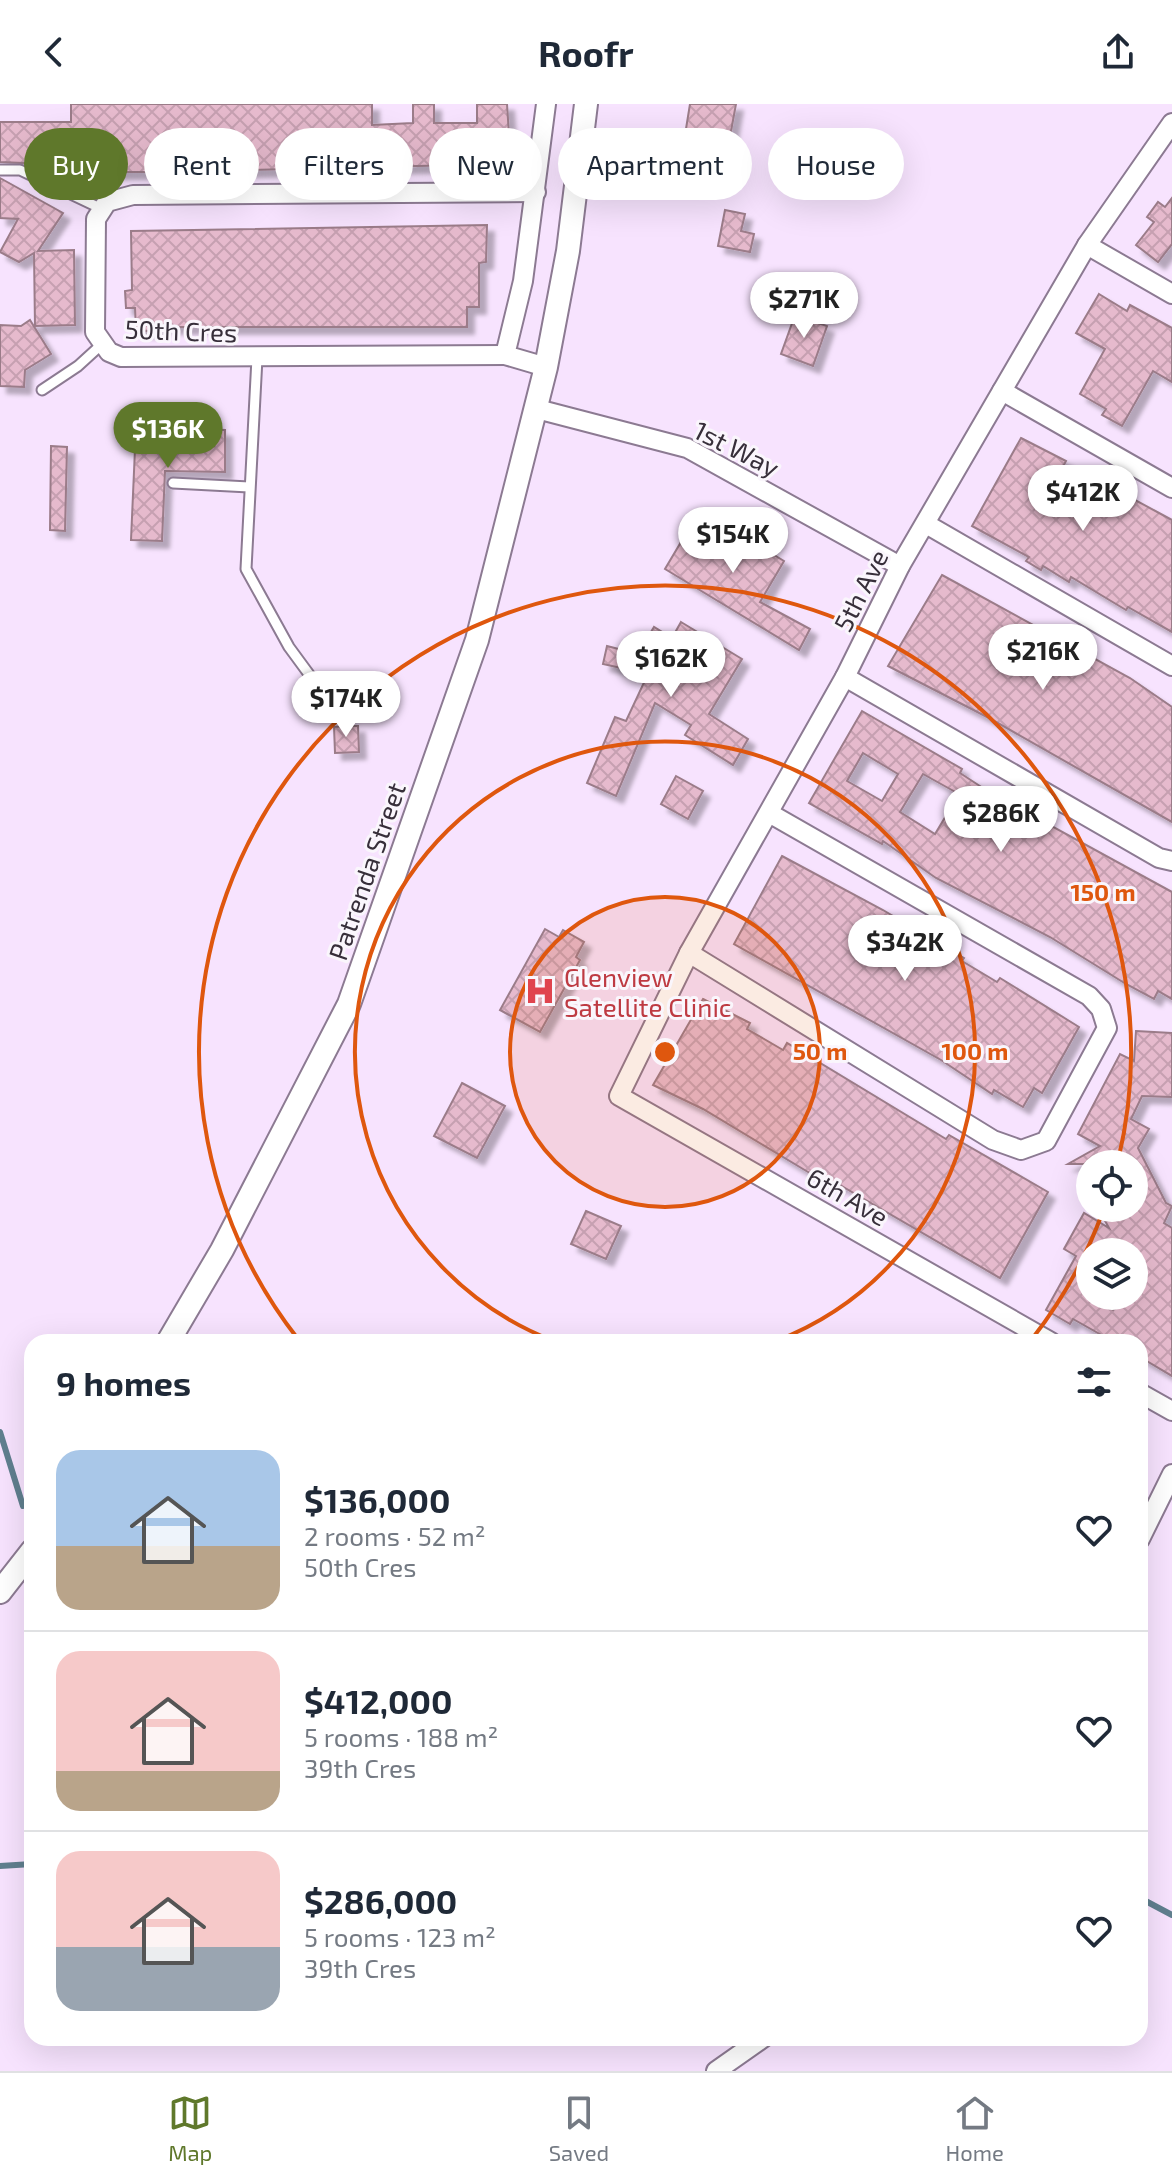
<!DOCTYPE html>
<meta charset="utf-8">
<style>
:root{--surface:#fff;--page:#f6f6f7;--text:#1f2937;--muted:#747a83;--line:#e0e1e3;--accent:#5f782b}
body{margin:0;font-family:"Exo 2",sans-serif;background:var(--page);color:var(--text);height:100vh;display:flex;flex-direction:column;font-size:30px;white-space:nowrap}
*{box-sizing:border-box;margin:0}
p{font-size:26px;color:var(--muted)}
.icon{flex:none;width:44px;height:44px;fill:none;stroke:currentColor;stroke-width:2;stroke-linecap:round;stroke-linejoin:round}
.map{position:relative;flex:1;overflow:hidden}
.drawer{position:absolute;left:24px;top:1230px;width:1124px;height:712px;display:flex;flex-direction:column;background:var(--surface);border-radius:24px;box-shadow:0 8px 32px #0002}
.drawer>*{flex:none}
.hud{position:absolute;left:24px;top:24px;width:1124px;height:72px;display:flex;gap:16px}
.tools{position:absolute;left:1076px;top:1046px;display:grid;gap:16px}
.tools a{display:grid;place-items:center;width:72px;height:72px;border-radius:50%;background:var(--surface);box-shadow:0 8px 32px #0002;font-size:40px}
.price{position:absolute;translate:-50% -68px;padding:0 18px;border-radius:28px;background:#fff;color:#222;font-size:26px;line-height:52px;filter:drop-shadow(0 2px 4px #0008)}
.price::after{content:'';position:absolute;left:50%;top:48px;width:24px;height:18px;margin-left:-12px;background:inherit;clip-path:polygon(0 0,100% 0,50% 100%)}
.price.current{background:var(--accent);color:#fff}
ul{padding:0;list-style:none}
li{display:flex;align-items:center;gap:24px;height:200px;padding:0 32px}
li+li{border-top:2px solid var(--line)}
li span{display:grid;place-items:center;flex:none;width:224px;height:160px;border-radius:24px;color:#555}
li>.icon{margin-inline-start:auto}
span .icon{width:96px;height:96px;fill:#fffc;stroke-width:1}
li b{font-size:34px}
h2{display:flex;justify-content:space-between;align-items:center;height:96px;padding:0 32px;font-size:34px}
.tag{padding:0 28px;border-radius:36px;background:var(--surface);box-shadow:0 8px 32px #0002;font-size:28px;line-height:72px}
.tag.current{background:var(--accent);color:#fff}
header{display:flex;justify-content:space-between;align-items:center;height:104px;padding:0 32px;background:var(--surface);font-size:36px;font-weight:700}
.tab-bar{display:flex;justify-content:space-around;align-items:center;height:112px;border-top:2px solid var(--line);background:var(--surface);font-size:22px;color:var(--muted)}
.tab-bar a{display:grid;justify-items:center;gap:4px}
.tab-bar .current{color:var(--accent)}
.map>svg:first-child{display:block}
</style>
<header><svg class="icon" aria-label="back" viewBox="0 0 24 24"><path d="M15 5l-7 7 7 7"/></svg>Roofr<svg class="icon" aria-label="share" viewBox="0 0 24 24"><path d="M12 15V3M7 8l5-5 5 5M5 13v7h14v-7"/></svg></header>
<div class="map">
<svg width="1172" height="1967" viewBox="0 0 1172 1967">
<defs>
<pattern id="building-cross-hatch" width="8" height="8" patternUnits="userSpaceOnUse" patternTransform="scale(2)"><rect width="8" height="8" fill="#e6bacd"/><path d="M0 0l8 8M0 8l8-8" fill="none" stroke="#c6a0b1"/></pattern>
<filter id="shadow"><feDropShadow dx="7" dy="7" stdDeviation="2" flood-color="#0004"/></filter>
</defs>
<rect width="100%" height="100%" fill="#f7e3fe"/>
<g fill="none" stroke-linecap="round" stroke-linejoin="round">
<g stroke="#607f8f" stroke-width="6">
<polyline points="0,1328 23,1402"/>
<polyline points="0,1762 32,1760"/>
<polyline points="1140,1794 1172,1811"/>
</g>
</g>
<g fill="url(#building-cross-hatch)" stroke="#9b7c89" stroke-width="2" fill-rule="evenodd" filter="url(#shadow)">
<polygon points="71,0 372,0 372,21 413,19 413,0 434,0 434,19 477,19 477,0 507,0 509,31 499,31 500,60 163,68 68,68 68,61 0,58 0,18 71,18"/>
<polygon points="690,0 736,0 729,38 685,31"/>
<polygon points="0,74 63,109 38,147 74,146 75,221 35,222 34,149 19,158 0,148 18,115 0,114"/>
<polygon points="1172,94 1172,140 1158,158 1136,141 1154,118 1147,113 1158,98 1165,103"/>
<polygon points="725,106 745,110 741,127 754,130 750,148 718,142"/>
<polygon points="487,121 486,158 479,159 479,203 467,203 467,223 155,223 155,227 136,227 135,204 126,204 125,187 132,186 131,127"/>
<polygon points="1099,190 1127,207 1130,201 1172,224 1172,278 1153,267 1122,322 1102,311 1106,305 1080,290 1105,245 1076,229"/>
<polygon points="795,211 827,222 813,262 781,250"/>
<polygon points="30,216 51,250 25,266 24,283 0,282 0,221 21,222"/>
<polygon points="136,322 225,326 225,368 165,367 162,437 131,436"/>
<polygon points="1021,334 1066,357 1057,374 1094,394 1102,378 1172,416 1172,528 1128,503 1126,506 1071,473 1069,478 1043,462 1041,466 1026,457 1029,453 972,422"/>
<polygon points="51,342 67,343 65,427 50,426"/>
<polygon points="700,406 784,457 760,498 810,525 799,546 665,465"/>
<polygon points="942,471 1130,574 1172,603 1172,718 989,614 888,562"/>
<polygon points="681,518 742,555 709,610 748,635 733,661 685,631 691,621 655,599 616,692 587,679 615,613 626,617 648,570 603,560 607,542 638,550 654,523 672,534"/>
<path d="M862,607L962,665L960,669L986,686L1172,788V895L1158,887L1154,895L1126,880L1050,833L936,774L883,737L882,740L809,699ZM863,649L898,670L882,697L847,677ZM923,670L959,690L935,730L900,708Z"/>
<polygon points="346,622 358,622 359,648 335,649 334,623"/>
<polygon points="676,672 703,687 688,715 661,700"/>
<polygon points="782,752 883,806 964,854 962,857 997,878 1000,874 1079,923 1042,989 1034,984 1023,1003 994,986 992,990 941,956 734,840"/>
<polygon points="545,825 559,833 563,826 584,838 576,853 580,856 540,928 500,906"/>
<polygon points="703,895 750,919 747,925 783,946 787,939 946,1035 949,1031 1048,1088 1000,1174 838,1080 837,1083 808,1068 703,1005 653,981"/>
<path d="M1136,927L1172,929V993L1142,992L1131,1015L1149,1025L1138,1044L1166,1099L1172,1102L1164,1119L1172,1124V1272L1140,1253V1238H1114L1073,1215L1070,1220L1046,1206L1076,1152L1064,1145L1084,1109L1109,1124L1098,1104H1134V1060H1068L1100,1042L1078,1030L1120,950L1134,957ZM1090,1148H1134V1192H1121L1113,1206L1090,1193Z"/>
<polygon points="462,979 505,1002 477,1054 434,1032"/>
<polygon points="586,1107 621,1122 606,1155 571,1140"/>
</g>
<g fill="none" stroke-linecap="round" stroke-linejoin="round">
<g stroke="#8c7a92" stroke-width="13">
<g id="service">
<polyline points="0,66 20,66 100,104"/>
<polyline points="257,254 246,465 289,543 336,607"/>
<polyline points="42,286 78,262 101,241"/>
<polyline points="173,379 249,383"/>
</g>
</g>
<g stroke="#8c7a92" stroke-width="22">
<g id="minor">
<polyline points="1087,141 1172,190"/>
<polyline points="505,251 121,253 109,248 95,228 96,115 107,98 133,91 536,88"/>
<polyline points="546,263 505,251 523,177 546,0"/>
<polyline points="1002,287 1172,384"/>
<polyline points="537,305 687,344 900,462"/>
<polyline points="926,420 1172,562"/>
<polyline points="845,573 1159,754 1172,757"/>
<polyline points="689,849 993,1036 1021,1046 1046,1037 1107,924 1101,905 1089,892 769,709"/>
<polyline points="1051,1238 619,992 689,849 845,573 900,462 1087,141 1172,19"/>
<polyline points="1140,1289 1172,1307"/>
<polyline points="1140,1435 1172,1370"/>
<polyline points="716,1967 763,1934"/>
</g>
</g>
<g stroke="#8c7a92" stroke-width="26">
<g id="tertiary">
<polyline points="168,1238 222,1146 349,900 477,536 546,263 568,147 586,0"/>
<polyline points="0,1488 32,1447"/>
</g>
</g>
<use href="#service" stroke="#fff" stroke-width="9"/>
<use href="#minor" stroke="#fff" stroke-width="18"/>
<use href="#tertiary" stroke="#fff" stroke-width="22"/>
</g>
<circle cx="665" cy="948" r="155" fill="#df570e" fill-opacity=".12"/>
<g fill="none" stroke="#df570e" stroke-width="4">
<circle cx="665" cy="948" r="155"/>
<path d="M554 1237A310 310 0 1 1 776 1237"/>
<path d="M1103 1107A466 466 0 0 1 1032 1235M298 1235A466 466 0 1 1 1118 1057"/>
</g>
<defs>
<g id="hospital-bare" transform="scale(2.4)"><path d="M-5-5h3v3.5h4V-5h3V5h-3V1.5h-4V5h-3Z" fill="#e0444e" stroke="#faf6fc" stroke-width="2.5" paint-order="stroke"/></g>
</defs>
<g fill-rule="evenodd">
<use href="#hospital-bare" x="540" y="887"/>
</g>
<g text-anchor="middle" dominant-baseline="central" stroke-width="6" stroke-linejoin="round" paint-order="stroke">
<g font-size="26" fill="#372f3a" stroke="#faf6fc">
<text transform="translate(181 226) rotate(2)">50th Cres</text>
<text transform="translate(737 344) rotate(27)">1st Way</text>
<text transform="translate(860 486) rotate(-63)">5th Ave</text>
<text transform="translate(366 767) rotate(-71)">Patrenda Street</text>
<text transform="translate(848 1092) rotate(30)">6th Ave</text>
</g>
<g font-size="26" fill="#be3a42" stroke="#faf6fc" text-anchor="start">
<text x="564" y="872">Glenview<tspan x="564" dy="30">Satellite Clinic</tspan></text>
</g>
</g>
<circle cx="665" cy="948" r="12" fill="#df570e" stroke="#faf6fc" stroke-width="4"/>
<g font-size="24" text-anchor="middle" font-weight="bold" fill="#df570e" stroke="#faf6fc" stroke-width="6" stroke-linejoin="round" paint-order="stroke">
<text x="1103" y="797">150 m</text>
<text x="820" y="956">50 m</text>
<text x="975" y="956">100 m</text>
</g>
</svg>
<div class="tools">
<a><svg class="icon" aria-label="locate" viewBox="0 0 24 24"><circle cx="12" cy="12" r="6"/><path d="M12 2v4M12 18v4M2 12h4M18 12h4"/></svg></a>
<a><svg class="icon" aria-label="layers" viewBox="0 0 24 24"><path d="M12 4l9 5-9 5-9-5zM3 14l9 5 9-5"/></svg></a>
</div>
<b class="price" style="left:804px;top:236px">$271K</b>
<b class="price current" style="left:168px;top:366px">$136K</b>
<b class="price" style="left:1083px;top:429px">$412K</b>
<b class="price" style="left:733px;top:471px">$154K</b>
<b class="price" style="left:1043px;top:588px">$216K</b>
<b class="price" style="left:671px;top:595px">$162K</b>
<b class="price" style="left:346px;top:635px">$174K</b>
<b class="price" style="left:1001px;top:750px">$286K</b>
<b class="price" style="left:905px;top:879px">$342K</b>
<div class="hud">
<a class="tag current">Buy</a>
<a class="tag">Rent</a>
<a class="tag">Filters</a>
<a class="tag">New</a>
<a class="tag">Apartment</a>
<a class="tag">House</a>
</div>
<section class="drawer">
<h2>9 homes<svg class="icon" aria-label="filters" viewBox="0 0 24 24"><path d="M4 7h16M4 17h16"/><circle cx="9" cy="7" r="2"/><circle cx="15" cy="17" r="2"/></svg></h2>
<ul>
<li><span style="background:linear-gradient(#a9c7e8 60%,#b9a48a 0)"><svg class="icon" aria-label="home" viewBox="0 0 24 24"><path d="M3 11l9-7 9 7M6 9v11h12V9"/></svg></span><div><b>$136,000</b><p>2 rooms · 52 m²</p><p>50th Cres</p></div><svg class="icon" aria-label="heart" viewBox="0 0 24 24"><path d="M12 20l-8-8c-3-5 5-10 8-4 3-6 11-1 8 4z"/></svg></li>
<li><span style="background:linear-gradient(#f6c9c9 75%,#b9a48a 0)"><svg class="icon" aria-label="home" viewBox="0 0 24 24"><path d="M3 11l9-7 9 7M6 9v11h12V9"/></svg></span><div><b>$412,000</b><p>5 rooms · 188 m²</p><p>39th Cres</p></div><svg class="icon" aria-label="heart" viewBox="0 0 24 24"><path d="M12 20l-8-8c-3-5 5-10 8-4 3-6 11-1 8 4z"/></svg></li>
<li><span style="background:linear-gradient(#f6c9c9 60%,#9aa5b1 0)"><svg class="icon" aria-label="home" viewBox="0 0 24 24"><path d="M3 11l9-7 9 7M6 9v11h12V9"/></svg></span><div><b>$286,000</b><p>5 rooms · 123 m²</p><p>39th Cres</p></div><svg class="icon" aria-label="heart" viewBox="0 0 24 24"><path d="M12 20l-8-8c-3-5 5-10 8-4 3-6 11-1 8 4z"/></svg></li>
</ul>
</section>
</div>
<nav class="tab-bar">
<a class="current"><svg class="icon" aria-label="map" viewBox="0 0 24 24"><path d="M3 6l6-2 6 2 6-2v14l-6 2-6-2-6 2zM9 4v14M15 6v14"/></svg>Map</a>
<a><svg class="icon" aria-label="saved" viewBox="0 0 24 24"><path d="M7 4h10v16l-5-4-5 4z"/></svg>Saved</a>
<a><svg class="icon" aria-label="home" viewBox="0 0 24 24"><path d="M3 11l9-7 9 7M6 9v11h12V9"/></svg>Home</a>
</nav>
